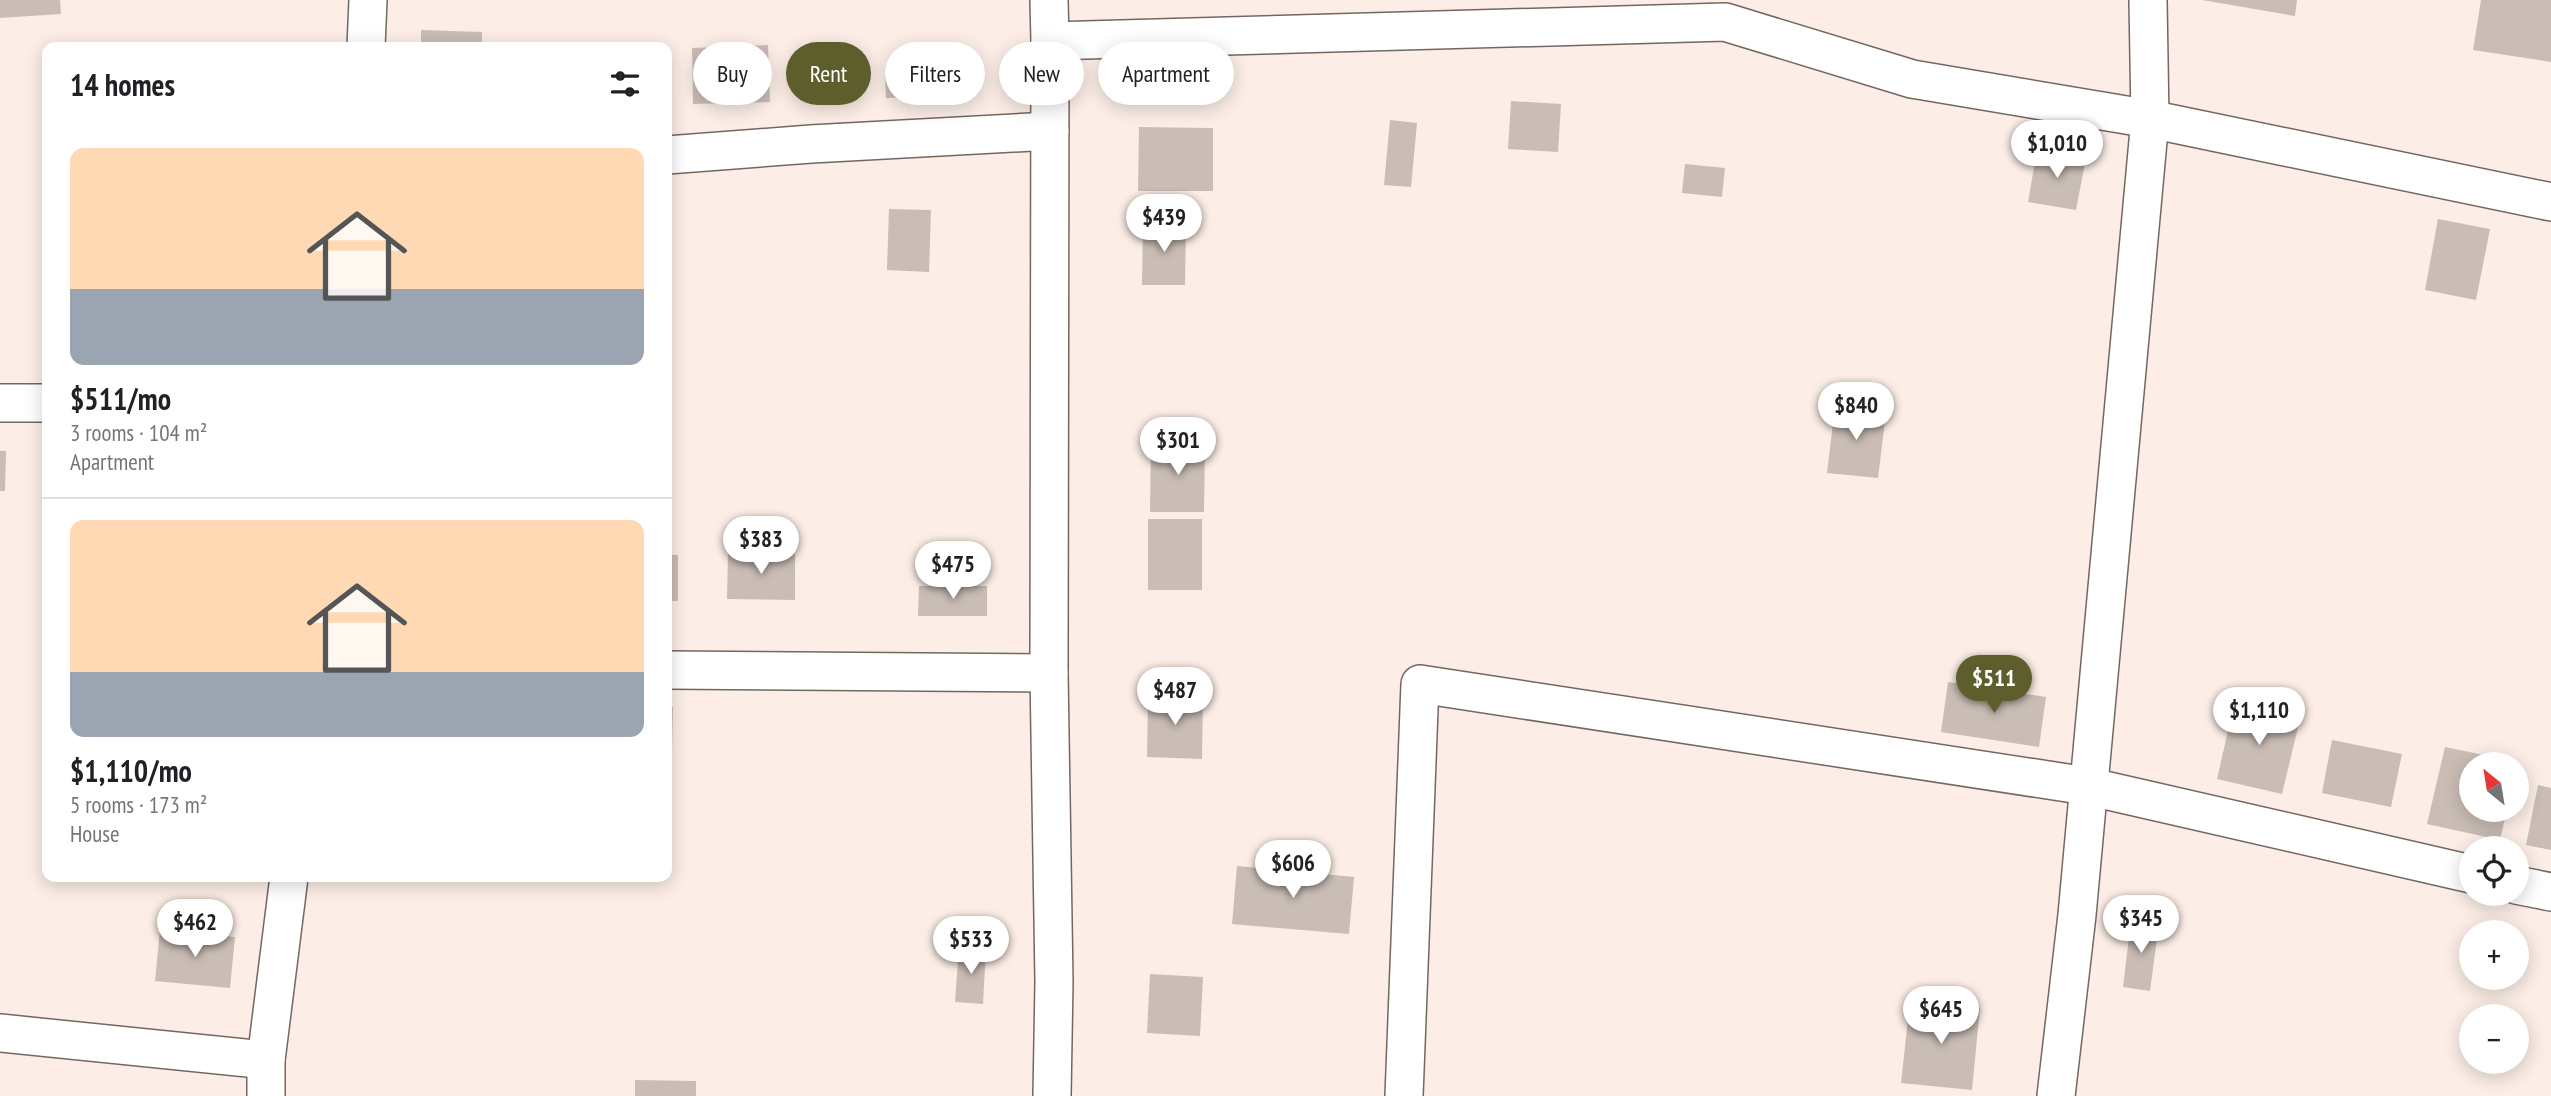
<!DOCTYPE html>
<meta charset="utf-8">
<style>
:root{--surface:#fff;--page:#f6f6f6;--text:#202124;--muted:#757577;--line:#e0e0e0;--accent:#5d5e2c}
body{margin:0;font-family:"PT Sans Narrow",sans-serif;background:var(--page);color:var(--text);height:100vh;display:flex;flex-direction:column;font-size:26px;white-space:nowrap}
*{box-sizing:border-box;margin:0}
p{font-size:23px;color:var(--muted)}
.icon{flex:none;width:38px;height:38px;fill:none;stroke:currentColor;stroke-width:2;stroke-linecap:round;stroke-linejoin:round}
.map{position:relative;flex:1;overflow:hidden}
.panel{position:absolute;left:42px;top:42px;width:630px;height:840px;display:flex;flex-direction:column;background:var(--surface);border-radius:14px;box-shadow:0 4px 18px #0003}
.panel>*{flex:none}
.hud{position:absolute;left:693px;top:42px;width:665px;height:63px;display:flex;gap:14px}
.needle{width:46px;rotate:330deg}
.buttons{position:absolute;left:2459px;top:752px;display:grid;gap:14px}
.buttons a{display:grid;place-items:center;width:70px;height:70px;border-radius:50%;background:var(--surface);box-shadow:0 4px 18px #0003;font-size:35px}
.price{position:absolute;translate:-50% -60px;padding:0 16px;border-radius:24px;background:#fff;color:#222;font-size:23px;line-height:46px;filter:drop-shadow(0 2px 4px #0008)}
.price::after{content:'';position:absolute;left:50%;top:42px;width:21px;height:16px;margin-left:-10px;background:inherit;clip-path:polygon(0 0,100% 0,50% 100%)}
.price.on{background:var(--accent);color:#fff}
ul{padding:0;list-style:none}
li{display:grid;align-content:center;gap:14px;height:371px;padding:0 28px}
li+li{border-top:2px solid var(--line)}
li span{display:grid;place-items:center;height:217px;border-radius:14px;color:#555}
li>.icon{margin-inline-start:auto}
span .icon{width:126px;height:126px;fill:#fffc;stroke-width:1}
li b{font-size:30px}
h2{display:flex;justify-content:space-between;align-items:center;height:84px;padding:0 28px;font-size:30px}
.pill{padding:0 24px;border-radius:32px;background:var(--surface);box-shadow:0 4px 18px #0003;font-size:24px;line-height:63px}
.pill.on{background:var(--accent);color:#fff}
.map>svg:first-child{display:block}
</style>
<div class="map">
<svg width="2551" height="1096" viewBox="0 0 2551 1096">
<rect width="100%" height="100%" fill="#fceee6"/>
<g fill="#cabdb5">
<polygon points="0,0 60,0 61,14 0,18"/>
<polygon points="2202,0 2297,0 2295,16"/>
<polygon points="2481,0 2551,0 2551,62 2473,50"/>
<polygon points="421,30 482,32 482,47 421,47"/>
<polygon points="768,45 770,102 693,104 692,48"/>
<polygon points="961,74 962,95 886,98 885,77"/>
<polygon points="1511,101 1561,104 1558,152 1508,149"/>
<polygon points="1390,120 1417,123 1411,187 1384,185"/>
<polygon points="1139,127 1213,128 1213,191 1138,191"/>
<polygon points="2037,150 2086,158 2076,210 2028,202"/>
<polygon points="1685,164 1725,168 1722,197 1682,193"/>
<polygon points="889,209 931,210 929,272 887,270"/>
<polygon points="2438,219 2490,229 2476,300 2425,290"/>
<polygon points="1143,223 1186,224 1185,285 1142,285"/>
<polygon points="1835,406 1886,413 1878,478 1827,473"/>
<polygon points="1151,442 1205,442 1204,512 1150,512"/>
<polygon points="0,451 6,451 5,491 0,491"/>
<rect x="1148" y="519" width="54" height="71"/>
<polygon points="728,552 795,554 795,600 727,599"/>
<rect x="667" y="555" width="11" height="46"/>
<polygon points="919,586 987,586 987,616 918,616"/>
<polygon points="1948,682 2046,697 2039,747 1941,732"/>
<polygon points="1148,695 1203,696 1202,759 1147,757"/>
<polygon points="2235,700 2301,715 2282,794 2217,779"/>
<polygon points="667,707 673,707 672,747 667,746"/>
<polygon points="2332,740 2402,754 2391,807 2322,793"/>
<polygon points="2445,747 2518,762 2517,765 2471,765 2471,810 2507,810 2500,840 2427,824"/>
<polygon points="2538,785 2551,788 2551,850 2526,845"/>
<polygon points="1237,866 1354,877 1349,934 1232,924"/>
<polygon points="2131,920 2159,923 2150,991 2123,987"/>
<polygon points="160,930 235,937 230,988 155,981"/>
<polygon points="959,947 986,949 983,1004 955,1002"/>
<polygon points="1150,974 1203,977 1200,1036 1147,1033"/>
<polygon points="1910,1001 1980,1008 1972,1090 1901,1083"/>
<polygon points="635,1080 696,1081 696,1096 635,1096"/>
</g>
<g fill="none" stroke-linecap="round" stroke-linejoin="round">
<g stroke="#736760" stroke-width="40">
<g id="minor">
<polyline points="1049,0 1050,41 1725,22 1912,79 2150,119 2551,202"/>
<polyline points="1050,41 1049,672 1054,982 1052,1096"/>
<polyline points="366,47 368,0"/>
<polyline points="667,155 811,144 1050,131"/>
<polyline points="0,403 47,403"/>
<polyline points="667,670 1049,673"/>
<polyline points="2516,885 2551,892"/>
<polyline points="0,1033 266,1060"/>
<polyline points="266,1096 266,1060 289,877"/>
<polyline points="1404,1096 1420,684 2087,786 2471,874"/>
<polyline points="2056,1096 2077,915 2150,119 2148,0"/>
</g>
</g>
<use href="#minor" stroke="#fff" stroke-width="37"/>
</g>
</svg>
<div class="buttons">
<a><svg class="needle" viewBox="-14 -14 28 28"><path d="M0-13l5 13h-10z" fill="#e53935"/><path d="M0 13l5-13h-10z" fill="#757577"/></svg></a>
<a><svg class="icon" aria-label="locate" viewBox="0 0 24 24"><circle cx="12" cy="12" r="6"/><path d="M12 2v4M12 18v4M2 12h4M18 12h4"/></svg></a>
<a>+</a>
<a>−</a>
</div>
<b class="price" style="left:2057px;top:180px">$1,010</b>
<b class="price" style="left:1164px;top:254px">$439</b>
<b class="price" style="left:1856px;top:442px">$840</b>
<b class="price" style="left:1178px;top:477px">$301</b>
<b class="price" style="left:761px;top:576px">$383</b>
<b class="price" style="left:953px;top:601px">$475</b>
<b class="price on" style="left:1994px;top:715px">$511</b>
<b class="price" style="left:1175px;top:727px">$487</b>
<b class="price" style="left:2259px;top:747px">$1,110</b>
<b class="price" style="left:1293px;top:900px">$606</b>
<b class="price" style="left:2141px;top:955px">$345</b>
<b class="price" style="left:195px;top:959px">$462</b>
<b class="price" style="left:971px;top:976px">$533</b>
<b class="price" style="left:1941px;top:1046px">$645</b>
<div class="hud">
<a class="pill">Buy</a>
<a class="pill on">Rent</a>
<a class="pill">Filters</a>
<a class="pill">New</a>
<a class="pill">Apartment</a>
</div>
<section class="panel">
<h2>14 homes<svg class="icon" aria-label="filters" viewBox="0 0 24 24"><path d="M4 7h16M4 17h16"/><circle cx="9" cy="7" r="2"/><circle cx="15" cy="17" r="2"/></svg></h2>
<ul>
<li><span style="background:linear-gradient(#ffd9b3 65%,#9aa5b1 0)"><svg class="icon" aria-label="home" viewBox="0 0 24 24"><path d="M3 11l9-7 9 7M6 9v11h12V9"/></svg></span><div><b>$511/mo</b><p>3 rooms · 104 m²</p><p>Apartment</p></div></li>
<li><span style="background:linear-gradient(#ffd9b3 70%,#9aa5b1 0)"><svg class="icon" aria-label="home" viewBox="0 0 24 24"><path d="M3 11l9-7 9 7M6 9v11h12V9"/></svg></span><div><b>$1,110/mo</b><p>5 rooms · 173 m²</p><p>House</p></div></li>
</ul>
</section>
</div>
